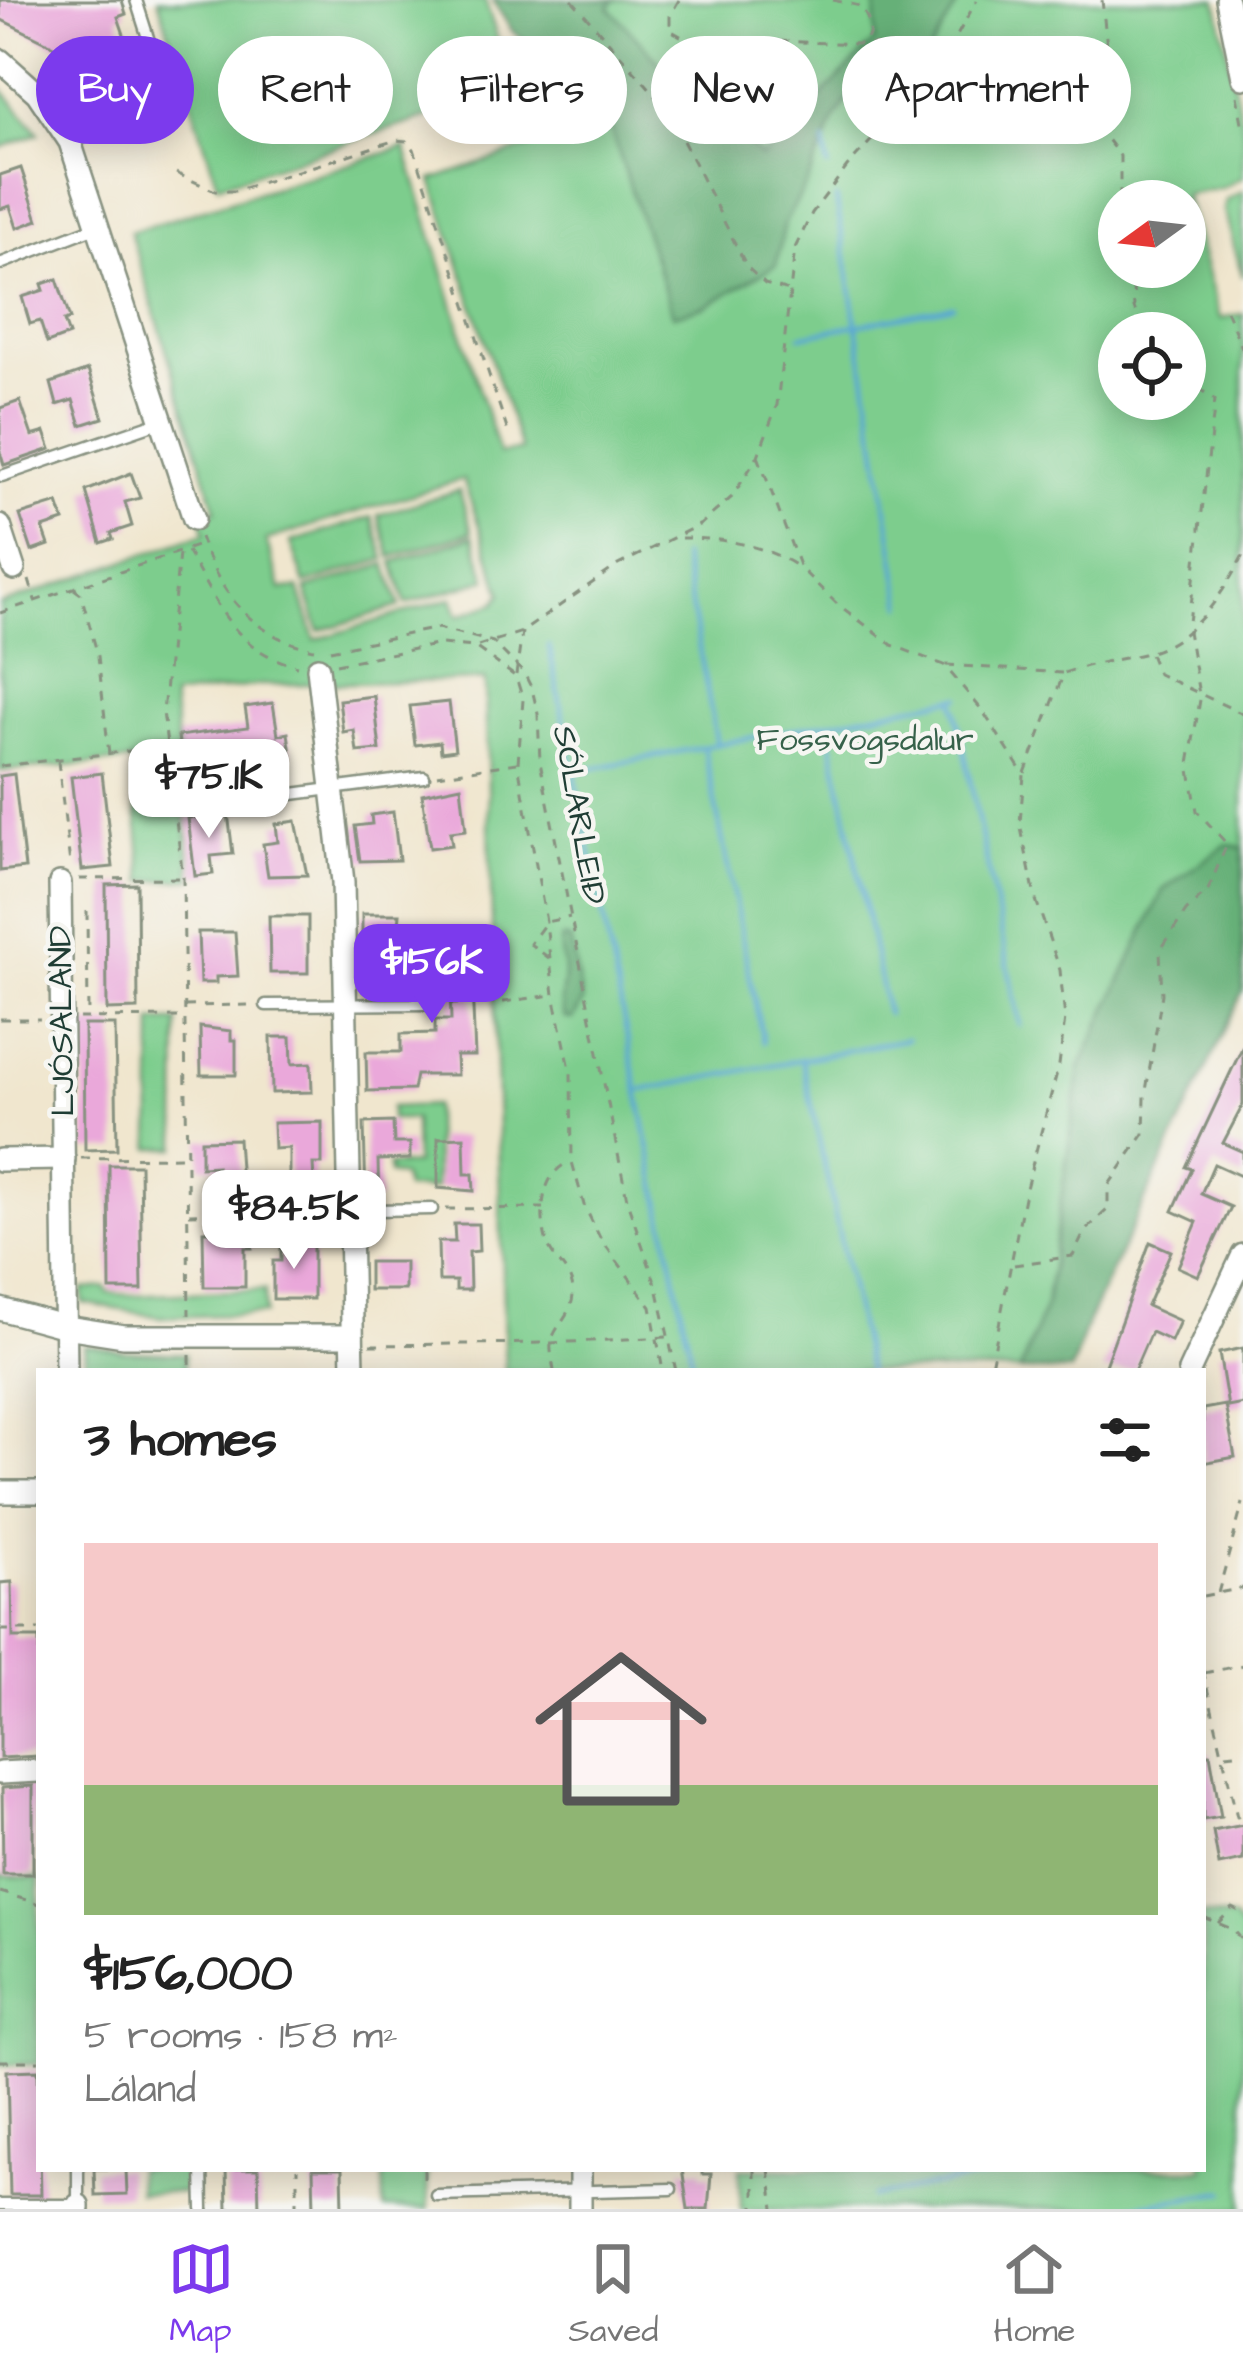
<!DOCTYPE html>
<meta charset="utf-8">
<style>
:root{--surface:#fff;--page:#f6f6f6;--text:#222;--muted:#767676;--line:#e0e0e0;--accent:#7c3aed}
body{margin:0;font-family:"Architects Daughter",sans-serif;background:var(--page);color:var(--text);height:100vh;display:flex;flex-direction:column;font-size:45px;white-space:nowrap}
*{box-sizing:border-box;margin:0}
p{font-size:39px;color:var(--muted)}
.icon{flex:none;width:66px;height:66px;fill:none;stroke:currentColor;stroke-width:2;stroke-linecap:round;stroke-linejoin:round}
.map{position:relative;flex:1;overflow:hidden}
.panel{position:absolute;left:36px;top:1368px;width:1170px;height:804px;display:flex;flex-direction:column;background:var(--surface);border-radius:0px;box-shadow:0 6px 30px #0003}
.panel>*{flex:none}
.banner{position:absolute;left:36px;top:36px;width:1173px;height:108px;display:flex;gap:24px}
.needle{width:78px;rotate:255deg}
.buttons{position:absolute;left:1098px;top:180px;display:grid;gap:24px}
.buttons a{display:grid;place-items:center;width:108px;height:108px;border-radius:50%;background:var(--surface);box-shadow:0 6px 30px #0003;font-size:60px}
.price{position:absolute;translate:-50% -102px;padding:0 27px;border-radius:24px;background:#fff;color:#222;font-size:39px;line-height:78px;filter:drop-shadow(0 3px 6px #0008)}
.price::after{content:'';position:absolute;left:50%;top:72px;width:36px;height:27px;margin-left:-18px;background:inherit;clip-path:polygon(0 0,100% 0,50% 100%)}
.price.on{background:var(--accent);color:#fff}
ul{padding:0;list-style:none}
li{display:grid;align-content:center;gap:24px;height:636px;padding:0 48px}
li+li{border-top:3px solid var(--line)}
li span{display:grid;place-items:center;height:372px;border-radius:0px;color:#555}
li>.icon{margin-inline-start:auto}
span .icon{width:216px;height:216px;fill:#fffc;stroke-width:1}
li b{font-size:51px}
h2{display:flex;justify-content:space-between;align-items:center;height:144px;padding:0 48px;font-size:51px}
.chip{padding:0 42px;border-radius:54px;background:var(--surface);box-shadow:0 6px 30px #0003;font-size:42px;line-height:108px}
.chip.on{background:var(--accent);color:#fff}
.tab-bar{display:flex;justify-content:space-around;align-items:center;height:168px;border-top:3px solid var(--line);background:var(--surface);font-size:33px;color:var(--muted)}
.tab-bar a{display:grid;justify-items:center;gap:6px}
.tab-bar .on{color:var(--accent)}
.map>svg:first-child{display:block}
</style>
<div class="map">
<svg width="1243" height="2209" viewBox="0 0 1243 2209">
<rect width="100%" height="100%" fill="#f6f6f2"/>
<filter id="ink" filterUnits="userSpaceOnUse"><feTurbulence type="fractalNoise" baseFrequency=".00833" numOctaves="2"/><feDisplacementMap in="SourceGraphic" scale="24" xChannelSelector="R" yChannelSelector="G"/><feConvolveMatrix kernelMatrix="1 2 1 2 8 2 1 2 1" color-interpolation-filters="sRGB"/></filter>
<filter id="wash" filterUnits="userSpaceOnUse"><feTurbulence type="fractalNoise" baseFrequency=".004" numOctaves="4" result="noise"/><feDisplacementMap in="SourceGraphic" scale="48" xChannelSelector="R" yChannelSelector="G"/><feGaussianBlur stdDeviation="2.7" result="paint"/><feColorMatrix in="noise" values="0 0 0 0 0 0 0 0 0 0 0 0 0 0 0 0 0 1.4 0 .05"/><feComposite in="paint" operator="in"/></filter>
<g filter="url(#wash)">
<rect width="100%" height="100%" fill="#f0e6ce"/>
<g fill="#7dcd8d" stroke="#4e8560" stroke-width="3" fill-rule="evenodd">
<polygon points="158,0 485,0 514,89 218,185"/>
<path d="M602,0L876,3L881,0H1217L1243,128V177L1222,188L1185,195L1220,318L1243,314V991L1087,1323L1071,1371H505L485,680L259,685L172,697L192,879L143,881L132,761L0,771V605L205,533L201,516L216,510L130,232L405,147L499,454L521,450L432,180L608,121L667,72ZM1119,201H1185V267H1119ZM1119,333H1185V399H1119ZM463,479L502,593L495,603L458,616L452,598L315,640L299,588L281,589L266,540Z"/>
<polygon points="0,86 39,133 0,148"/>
<polygon points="1243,191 1243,277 1224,211 1226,200"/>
<polygon points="459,490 472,532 391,557 378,515"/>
<polygon points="372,517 385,559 305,584 291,542"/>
<polygon points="473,536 487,579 406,604 393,562"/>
<polygon points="386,564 400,606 319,631 306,589"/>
<polygon points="153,1022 178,1022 177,1148 151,1148"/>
<polygon points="434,1105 435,1189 405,1189 402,1177 389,1174 388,1166 415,1164 414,1119 391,1119 391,1107"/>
<polygon points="105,1287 108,1293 129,1295 265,1290 265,1314 160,1317 83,1303 83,1289"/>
<polygon points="84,1345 125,1352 185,1354 185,1371 86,1366"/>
<polygon points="0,1876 39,1878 39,2064 0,2065"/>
<polygon points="1203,1914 1233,1919 1243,1932 1243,2209 741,2209 740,2169 1203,2169"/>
<polygon points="136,2169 194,2169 195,2193 137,2193"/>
<polygon points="383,2169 427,2169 428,2209 384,2209"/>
</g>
<g fill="#66b078" stroke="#427656" stroke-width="3">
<polygon points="492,0 615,0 609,7 668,72 762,158 875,41 876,4 857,0 960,0 917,74 904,81 876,76 859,83 834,120 806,185 785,222 776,265 706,306 673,315 608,121 574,74 513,32"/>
<polygon points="1227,844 1243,848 1243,991 1087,1323 1071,1371 1020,1371 1046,1303 1080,1068 1163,890"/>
<path d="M562,938L570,940L583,1002L573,1019L565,1018C556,999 566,986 564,968C563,956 559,950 562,938Z"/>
</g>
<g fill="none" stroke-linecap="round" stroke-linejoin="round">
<g stroke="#59a7d3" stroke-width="4.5">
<polyline points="824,142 828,167"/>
<polyline points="836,198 903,606"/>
<polyline points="800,336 953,306"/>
<polyline points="682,556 717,744"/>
<polyline points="549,646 694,1371"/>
<polyline points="954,701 1020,1025"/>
<polyline points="828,725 887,1014"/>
<polyline points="704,748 763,1042"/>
<polyline points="574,772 960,697"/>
<polyline points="802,1059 868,1371"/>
<polyline points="638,1091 907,1039"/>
<polyline points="874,2197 1026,2169"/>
<polyline points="1117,2209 1225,2191"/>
</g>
</g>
<g id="blocks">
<g fill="#eaa8da">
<polygon points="0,0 122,0 126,14 118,17 130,52 127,59 134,63 146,99 109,111 95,66 0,19"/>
<polygon points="21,168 38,220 17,228 10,206 0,209 0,175"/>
<polygon points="57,279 70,319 64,321 69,335 47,343 40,321 30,324 22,297 44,290 42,284"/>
<polygon points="88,370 103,418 81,425 73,400 57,405 51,383"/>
<polygon points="20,401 32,436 45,432 51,449 4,465 0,452 0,408"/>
<polygon points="131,473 140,498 125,502 132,526 111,533 113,539 101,543 86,491"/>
<polygon points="58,503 64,521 43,528 49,545 32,551 20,515"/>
<polygon points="374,696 380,750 357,752 354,730 343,732 339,700"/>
<polygon points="449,702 455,750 441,752 440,742 415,745 410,706"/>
<polygon points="273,703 278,735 288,733 291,754 232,763 234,779 205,782 206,787 185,790 178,736 248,727 245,707"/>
<polygon points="102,773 113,867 82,870 71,777"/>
<polygon points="14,774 25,868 0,871 0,776"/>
<polygon points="461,786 466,830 450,832 452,845 430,848 422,794"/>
<polygon points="393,812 399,860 360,861 355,826 372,824 371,815"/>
<polygon points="228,813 233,854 211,856 213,874 195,876 188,818"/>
<polygon points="296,821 307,875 268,876 263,844 278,842 276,824"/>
<polygon points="137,884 138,1009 107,1010 106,885"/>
<polygon points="362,914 400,914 394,972 362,972"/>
<polygon points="269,916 308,916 308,973 270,973"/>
<polygon points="460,928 461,961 471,961 475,1056 456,1056 457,1075 416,1075 413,1090 367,1091 366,1052 401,1052 401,1034 435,1033 435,1020 451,1020 450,985 432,985 430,929"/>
<polygon points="198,932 235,932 238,976 216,977 216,983 200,983"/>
<polygon points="84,1025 115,1025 117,1149 85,1150"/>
<polygon points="200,1027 231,1031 231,1040 236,1040 236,1075 201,1075"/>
<polygon points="271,1037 291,1037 292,1064 311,1063 312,1092 272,1093"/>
<polygon points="1243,1046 1243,1105 1223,1143 1243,1152 1243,1177 1214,1164 1201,1194 1231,1207 1198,1276 1178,1267 1197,1222 1173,1211 1192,1169 1186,1167"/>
<polygon points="322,1122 322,1164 313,1164 314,1180 289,1180 289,1148 274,1149 273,1123"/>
<polygon points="393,1122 394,1143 410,1143 410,1159 378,1160 379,1200 366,1200 364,1123"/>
<polygon points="464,1137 465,1174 473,1174 474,1191 438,1188 438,1138"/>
<polygon points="238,1139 242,1197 217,1197 217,1166 201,1167 201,1140"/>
<polygon points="109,1165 140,1165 142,1290 110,1290"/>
<polygon points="454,1224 478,1224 479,1251 469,1252 470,1290 456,1290 456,1281 439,1281 438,1242 455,1242"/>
<polygon points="252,1230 252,1248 245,1248 245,1287 204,1287 203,1231"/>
<polygon points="298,1241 313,1241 313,1299 273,1299 273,1261 281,1261 281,1245 298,1245"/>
<polygon points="1150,1242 1171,1251 1147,1306 1180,1321 1171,1341 1151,1332 1134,1371 1103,1371"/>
<rect x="369" y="1262" width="36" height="28"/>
<polygon points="1243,1348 1243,1404 1228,1407 1219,1353"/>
<polygon points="1225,1405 1235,1457 1203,1463 1203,1409"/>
<polygon points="12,1582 13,1638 39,1638 39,1756 0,1758 0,1583"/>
<polygon points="1203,1754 1210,1754 1221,1817 1203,1820"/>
<polygon points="33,1786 33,1874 3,1874 2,1788"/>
<polygon points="1243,1825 1243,1860 1219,1865 1213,1831"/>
<polygon points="38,2070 41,2195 10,2195 7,2071"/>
<polygon points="94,2169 126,2169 127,2194 95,2195"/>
<polygon points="226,2169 258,2169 259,2209 227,2209"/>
<polygon points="313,2169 342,2169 343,2209 314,2209"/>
<polygon points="682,2169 702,2169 702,2174 711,2174 708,2209 688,2209"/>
</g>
</g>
</g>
<g filter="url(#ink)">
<use href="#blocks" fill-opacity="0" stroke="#889281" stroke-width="3"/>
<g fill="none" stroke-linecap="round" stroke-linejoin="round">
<g stroke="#889281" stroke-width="15">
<g id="lane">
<polyline points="136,0 163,85 158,113"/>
<polyline points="70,142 109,129"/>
<polyline points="0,264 98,226"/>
<polyline points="2,476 162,421"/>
<polyline points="246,800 424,777"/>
<polyline points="266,1005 436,1004"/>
<polyline points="261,1212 432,1209"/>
<polyline points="202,2169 203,2209"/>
<polyline points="436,2195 671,2189"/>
<polyline points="0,2205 78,2205 78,2169"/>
</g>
</g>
<g stroke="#889281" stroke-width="26">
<g id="street">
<polyline points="1227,0 1243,78"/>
<polyline points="0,60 37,93 70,142 194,519"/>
<polyline points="0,526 14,569"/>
<polyline points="318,668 343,882 353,1371"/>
<polyline points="60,883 66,1371"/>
<polyline points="0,1160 64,1159"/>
<polyline points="0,1309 66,1327 124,1336 352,1336"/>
<polyline points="1189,1371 1243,1255"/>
<polyline points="0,1492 39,1492"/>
<polyline points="0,1773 39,1771"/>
<polyline points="580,2169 580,2209"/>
<polyline points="78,2205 78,2209"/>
</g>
</g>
<g stroke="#889281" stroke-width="3" stroke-dasharray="9 9" stroke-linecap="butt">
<polyline points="572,0 653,92 674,123 747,267 765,284 788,291"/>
<polyline points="679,0 670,16 670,30 684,38 951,47"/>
<path d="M833,0L860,6C868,18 875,29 865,42"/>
<polyline points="1102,0 1107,47 1098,114 1101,132 1120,156 1120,201"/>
<polyline points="52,84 69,53"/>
<polyline points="1237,96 1243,128"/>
<polyline points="176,173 215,191 235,191 396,140 407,141 414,149 510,438"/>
<polyline points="1132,267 1134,308 1144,333"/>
<polyline points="1226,310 1243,350"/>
<polyline points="758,456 800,568 836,603 892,645 944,665 982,710 1024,775 1020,823 1035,897 1060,970 1065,1019 1059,1065 1025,1192 990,1371"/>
<path d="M200,537C220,594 253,637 314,649"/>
<path d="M681,538C722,538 763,544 798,567"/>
<path d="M187,551C218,604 233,650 297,666"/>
<polyline points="179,554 163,712 183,878 189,1315"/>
<polyline points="29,580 35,600"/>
<polyline points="74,589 81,594 98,656 109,754"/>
<polyline points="0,613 202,544"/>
<polyline points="478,646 522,632 618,565 701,524 732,497 758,456 777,405 795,248 812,213 847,167 941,64 977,0"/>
<polyline points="330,650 438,628 493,642 524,673 532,689 538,714 540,762 628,1204 657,1287 676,1371"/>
<polyline points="1150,654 1158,674 1243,714"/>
<polyline points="336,664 441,644 475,647 516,677 523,700 518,763 546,922 554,995 571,1073 572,1162 584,1205 600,1238 651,1307 663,1371"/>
<polyline points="946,665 1062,673"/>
<polyline points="516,675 522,632"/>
<polyline points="58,761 70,864"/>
<polyline points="0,766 165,747"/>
<path d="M1025,773L1064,673C1091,663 1119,660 1147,653C1193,641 1223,594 1243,555"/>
<polyline points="437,775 517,763"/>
<polyline points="176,809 232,802"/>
<polyline points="79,879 183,878"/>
<polyline points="87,911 88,1016"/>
<polyline points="549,958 530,944 546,922 570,917"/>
<polyline points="449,1004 504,1002 553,995"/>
<polyline points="185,1006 252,1005"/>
<polyline points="79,1018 183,1017"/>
<polyline points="0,1019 40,1019"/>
<polyline points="81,1158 185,1157"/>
<polyline points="446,1209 543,1208"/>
<polyline points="189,1214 246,1212"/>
<polyline points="1014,1265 1073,1256 1085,1231 1108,1209 1108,1186 1144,1134 1145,1097 1162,994 1160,951 1186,911 1208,890 1227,844 1197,811 1189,764 1200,700 1188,631 1215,400 1197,387 1185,368"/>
<polyline points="370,1345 551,1343 667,1337"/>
<polyline points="190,1355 190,1371"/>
<path d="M554,1371C553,1363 550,1351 551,1343C555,1324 574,1313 573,1292C573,1271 553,1261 547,1243C539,1215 540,1173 570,1162"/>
<polyline points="1218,1593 1243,1503"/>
<polyline points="1203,1596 1243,1588"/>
<polyline points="0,1630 39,1630"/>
<polyline points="1203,1670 1237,1817 1243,1815"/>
<polyline points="1204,1673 1243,1665"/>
<polyline points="1226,1754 1243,1752"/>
<polyline points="0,1892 39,1904"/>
<polyline points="1203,1917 1234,1930 1243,1941"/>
<polyline points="1218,1923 1233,1908 1243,1913"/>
<polyline points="0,2061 39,2061"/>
<polyline points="424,2169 424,2185"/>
<polyline points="754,2169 754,2209"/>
<polyline points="769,2169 774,2209"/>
<polyline points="297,2209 297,2169"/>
</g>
<use href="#lane" stroke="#fff" stroke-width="10"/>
<use href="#street" stroke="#fff" stroke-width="21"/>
</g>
</g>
<g text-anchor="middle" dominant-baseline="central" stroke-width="9" stroke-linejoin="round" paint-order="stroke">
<g font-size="33" fill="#36614a" stroke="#f6f6f2">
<text x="865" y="740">Fossvogsdalur</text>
</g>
<g font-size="33" fill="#1f3d34" stroke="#f6f6f2">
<text transform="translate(579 815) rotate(80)">SÓLARLEIÐ</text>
<text transform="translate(62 1021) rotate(-91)">LJÓSALAND</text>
</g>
</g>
</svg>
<div class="buttons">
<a><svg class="needle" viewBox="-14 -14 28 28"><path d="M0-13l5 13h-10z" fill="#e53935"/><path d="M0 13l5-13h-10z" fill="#767676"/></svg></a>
<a><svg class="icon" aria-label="locate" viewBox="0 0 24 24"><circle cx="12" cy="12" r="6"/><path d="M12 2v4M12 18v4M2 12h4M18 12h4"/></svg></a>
</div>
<b class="price" style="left:209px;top:841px">$75.1K</b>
<b class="price on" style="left:432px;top:1026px">$156K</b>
<b class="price" style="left:294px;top:1272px">$84.5K</b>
<div class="banner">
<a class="chip on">Buy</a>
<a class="chip">Rent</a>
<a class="chip">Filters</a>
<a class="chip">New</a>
<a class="chip">Apartment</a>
</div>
<section class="panel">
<h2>3 homes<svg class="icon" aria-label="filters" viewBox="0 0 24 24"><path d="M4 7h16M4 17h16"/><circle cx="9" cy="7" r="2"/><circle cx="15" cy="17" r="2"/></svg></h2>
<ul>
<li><span style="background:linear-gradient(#f6c9c9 65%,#8fb573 0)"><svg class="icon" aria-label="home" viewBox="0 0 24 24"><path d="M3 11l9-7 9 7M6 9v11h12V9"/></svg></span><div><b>$156,000</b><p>5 rooms · 158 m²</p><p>Láland</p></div></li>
</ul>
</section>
</div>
<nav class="tab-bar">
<a class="on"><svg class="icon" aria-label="map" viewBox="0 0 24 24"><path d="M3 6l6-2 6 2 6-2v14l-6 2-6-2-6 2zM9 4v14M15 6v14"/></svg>Map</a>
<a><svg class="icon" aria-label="saved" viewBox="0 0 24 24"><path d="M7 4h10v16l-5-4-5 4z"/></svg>Saved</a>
<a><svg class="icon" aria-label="home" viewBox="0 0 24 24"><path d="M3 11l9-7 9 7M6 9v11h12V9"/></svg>Home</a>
</nav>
